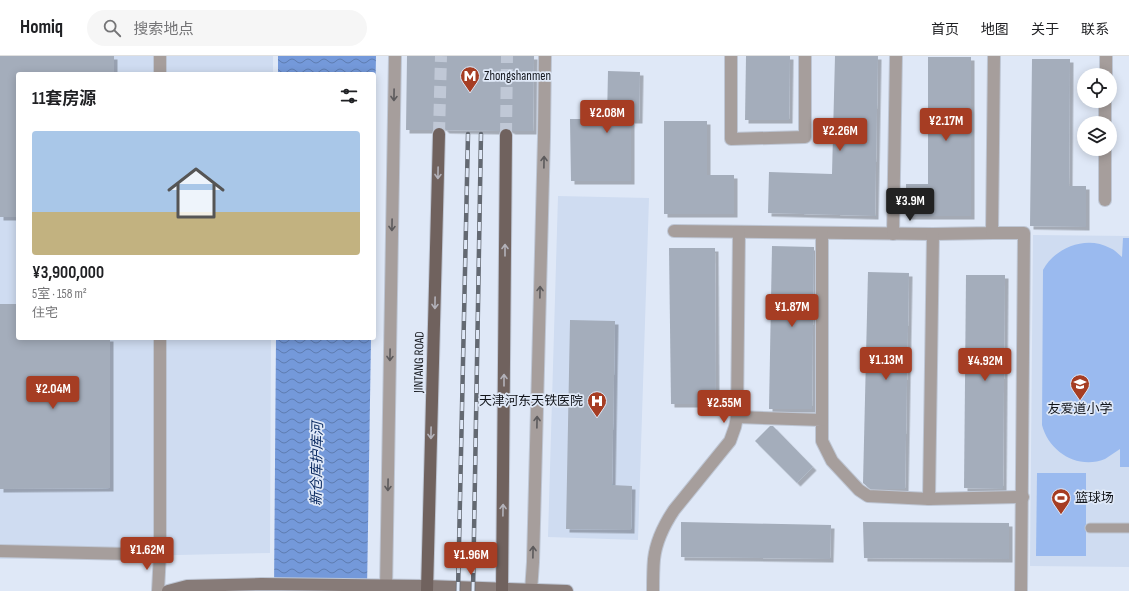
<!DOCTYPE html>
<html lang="zh">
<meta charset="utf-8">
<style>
:root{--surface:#fff;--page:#f6f6f6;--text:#202124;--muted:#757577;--line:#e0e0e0;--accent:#a63d23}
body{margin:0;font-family:"Sofia Sans Condensed","Noto Sans SC",sans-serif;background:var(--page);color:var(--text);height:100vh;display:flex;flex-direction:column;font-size:15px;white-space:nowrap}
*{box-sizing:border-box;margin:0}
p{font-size:13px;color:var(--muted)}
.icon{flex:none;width:22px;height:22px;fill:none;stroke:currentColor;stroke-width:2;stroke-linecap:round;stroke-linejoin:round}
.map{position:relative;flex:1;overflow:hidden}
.drawer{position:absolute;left:16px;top:16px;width:360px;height:268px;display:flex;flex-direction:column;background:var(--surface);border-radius:4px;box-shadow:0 2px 10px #0003}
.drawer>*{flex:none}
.buttons{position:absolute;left:1077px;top:12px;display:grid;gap:8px}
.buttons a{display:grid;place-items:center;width:40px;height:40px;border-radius:50%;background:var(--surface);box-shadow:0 2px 10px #0003;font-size:20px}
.price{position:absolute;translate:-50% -34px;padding:0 9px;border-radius:4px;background:var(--accent);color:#fff;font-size:13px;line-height:26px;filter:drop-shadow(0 1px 2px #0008)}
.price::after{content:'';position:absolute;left:50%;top:24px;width:12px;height:9px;margin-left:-6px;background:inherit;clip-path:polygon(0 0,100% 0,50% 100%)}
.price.selected{background:#222;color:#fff}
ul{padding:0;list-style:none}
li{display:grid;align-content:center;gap:8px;height:212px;padding:0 16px}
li+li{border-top:1px solid var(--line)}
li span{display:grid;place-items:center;height:124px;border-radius:4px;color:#555}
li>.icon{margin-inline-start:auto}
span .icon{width:72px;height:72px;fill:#fffc;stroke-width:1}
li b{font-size:17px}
h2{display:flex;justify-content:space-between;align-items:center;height:48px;padding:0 16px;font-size:17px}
header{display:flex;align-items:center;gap:24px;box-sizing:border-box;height:56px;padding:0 20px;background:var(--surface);border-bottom:1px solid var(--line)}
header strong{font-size:19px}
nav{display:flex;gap:22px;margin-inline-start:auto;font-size:14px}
.search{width:280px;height:36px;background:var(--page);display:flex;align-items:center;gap:10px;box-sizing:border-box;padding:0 14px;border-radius:22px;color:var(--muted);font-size:15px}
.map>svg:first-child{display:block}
</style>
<header>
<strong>Homiq</strong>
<div class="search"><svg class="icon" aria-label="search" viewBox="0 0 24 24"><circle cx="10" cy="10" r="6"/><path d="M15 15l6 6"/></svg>搜索地点</div>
<nav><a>首页</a><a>地图</a><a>关于</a><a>联系</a></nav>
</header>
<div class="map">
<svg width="1129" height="535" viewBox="0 0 1129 535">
<defs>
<pattern id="water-waves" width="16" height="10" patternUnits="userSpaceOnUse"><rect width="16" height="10" fill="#7499da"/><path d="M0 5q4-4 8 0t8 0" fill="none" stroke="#5e7cb0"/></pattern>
<filter id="shadow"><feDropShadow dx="3.5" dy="3.5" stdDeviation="0" flood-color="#0004"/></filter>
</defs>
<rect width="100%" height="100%" fill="#dfe8f7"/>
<g fill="#cfdcf1">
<polygon points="0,0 273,0 273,18 18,18 18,282 271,282 270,497 0,503"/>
<polygon points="558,140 649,142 638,484 548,481"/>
<polygon points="1033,179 1129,180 1129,511 1030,510"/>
</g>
<g fill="#9abaef">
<path d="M1123,182H1129V411H1120V393C1115,396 1110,400 1105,403C1078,414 1049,396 1042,369L1043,214C1055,191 1087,179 1110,192C1115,194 1118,198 1122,201Z"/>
<polygon points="1037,417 1086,417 1086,500 1036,500"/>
</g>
<g fill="url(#water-waves)">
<polygon points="278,0 376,0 374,104 374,18 278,18"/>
<polygon points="276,282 371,282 367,535 274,535"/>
</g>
<g fill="#a4adbb" filter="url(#shadow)">
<polygon points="0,0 114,0 114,18 18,18 18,161 0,161"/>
<polygon points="407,0 534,0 533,75 512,75 506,72 503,72 500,75 446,74 443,71 439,71 433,74 406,74"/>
<polygon points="746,0 790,0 789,64 745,64"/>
<polygon points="835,0 878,0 875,160 768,157 769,116 832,118"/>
<polygon points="928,1 971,1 971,160 906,160 906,128 928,128"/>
<polygon points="1032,3 1070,3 1069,130 1086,130 1086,171 1030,170"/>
<polygon points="608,15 640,16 639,64 631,64 631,125 571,125 570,63 607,63"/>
<polygon points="664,65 707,65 707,119 734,119 734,158 664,158"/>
<polygon points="772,190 814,191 812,353 769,353"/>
<polygon points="669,192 715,192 716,348 671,348"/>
<polygon points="868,216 909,217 905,433 870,433 863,427"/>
<polygon points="966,219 1005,219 1003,433 964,432"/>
<polygon points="0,248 18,248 18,282 110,282 110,432 0,433"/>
<polygon points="570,264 615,265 612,429 632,430 631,474 566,473"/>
<polygon points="770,370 773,370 813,411 797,427 755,385"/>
<polygon points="681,466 831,469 830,503 681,501"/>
<polygon points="863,466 1009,467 1009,503 864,502"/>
</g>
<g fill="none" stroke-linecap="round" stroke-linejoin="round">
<g stroke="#c0c8d6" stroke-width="12" stroke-dasharray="12 6" stroke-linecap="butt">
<polyline points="439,78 441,0"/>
<polyline points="506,79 507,0"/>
</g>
<g stroke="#bec6d4" stroke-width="11">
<polyline id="lane" points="1090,472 1129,472"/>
</g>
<g stroke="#bec6d4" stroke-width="14">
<g id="street">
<polyline points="160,0 160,18"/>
<polyline points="731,0 731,83 805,81 805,0"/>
<polyline points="1106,19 1106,0"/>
<polyline points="1105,67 1105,45"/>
<polyline points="1105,144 1105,93"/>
<polyline points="674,175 933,178 992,177 994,0"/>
<polyline points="992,177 1024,177 1021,535"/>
<polyline points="893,178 896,0"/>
<polyline points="737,361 822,364 822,385 832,405 859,434 868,440 929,443 1023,441"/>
<polyline points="822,364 822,177"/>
<polyline points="929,443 933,178"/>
<polyline points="0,495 131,498 160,497 160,282"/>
<polyline points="158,535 160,497"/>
<polyline points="386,535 395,0"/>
<polyline points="531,535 533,506 544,81 545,0"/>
<path d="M653,535C653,525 653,514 654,503C656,485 664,469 674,454L730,385L735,371L737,361L739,176"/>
</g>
</g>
<g stroke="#bec6d4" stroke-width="14">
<polyline id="secondary" points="168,535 187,530 261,528 427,530 567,535"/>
</g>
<g stroke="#bec6d4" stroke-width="14">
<g id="primary">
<polyline points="427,535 439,78"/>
<polyline points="502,535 506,79"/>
</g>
</g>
<use href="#lane" stroke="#a69e9c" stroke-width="9"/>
<use href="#street" stroke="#a69e9c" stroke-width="12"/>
<use href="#secondary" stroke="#877b78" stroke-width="12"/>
<use href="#primary" stroke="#70625e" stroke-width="12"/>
<g stroke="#636972" stroke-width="4.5">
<g id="rail">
<polyline points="458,535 468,78"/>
<polyline points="473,535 481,78"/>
</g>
</g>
<use href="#rail" stroke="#dfe8f7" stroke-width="3" stroke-dasharray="9" stroke-linecap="butt"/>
</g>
<defs><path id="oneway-shaft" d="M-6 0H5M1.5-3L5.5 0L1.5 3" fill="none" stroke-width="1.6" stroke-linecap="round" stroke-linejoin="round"/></defs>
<g stroke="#5c5a5c">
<use href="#oneway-shaft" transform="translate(394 39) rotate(91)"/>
<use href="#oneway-shaft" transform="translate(544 106) rotate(-89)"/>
<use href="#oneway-shaft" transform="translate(392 169) rotate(91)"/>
<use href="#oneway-shaft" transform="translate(540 236) rotate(-89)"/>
<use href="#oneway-shaft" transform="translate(390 299) rotate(91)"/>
<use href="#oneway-shaft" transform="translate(537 366) rotate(-89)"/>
<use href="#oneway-shaft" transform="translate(388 429) rotate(91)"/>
<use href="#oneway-shaft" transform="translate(533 496) rotate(-89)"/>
</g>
<g stroke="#b3b2ba">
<use href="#oneway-shaft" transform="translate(438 117) rotate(91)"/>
<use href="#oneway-shaft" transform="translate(505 194) rotate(-90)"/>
<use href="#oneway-shaft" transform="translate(435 247) rotate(91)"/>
<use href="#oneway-shaft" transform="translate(504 324) rotate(-90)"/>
<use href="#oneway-shaft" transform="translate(431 377) rotate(91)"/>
<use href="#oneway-shaft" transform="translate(503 454) rotate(-89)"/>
</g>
<defs>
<g id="metro-pin" transform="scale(1)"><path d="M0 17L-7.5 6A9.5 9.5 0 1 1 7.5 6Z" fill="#a63d23" stroke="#dfe8f7"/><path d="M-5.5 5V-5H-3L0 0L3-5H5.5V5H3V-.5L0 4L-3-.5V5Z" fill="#fff"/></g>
<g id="school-pin" transform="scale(1)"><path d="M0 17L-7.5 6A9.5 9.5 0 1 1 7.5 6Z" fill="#a63d23" stroke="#dfe8f7"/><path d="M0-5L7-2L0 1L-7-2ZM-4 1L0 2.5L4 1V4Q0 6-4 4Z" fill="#fff"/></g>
<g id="hospital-pin" transform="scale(1)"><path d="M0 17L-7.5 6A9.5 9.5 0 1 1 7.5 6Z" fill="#a63d23" stroke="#dfe8f7"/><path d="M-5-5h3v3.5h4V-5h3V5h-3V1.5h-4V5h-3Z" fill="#fff"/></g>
<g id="stadium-pin" transform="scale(1)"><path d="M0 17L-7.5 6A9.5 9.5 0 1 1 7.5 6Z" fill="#a63d23" stroke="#dfe8f7"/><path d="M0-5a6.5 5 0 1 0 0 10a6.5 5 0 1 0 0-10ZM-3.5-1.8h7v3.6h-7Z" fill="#fff"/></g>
</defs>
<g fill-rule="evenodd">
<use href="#metro-pin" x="470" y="20"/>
<use href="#school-pin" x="1080" y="328"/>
<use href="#hospital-pin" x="597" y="345"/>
<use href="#stadium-pin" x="1061" y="442"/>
</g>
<g text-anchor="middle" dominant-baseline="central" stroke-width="3.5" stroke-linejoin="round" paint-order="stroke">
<g font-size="13" fill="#12151b" stroke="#dfe8f7" text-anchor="start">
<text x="484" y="20">Zhongshanmen</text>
<text x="583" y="345" text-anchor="end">天津河东天铁医院</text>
<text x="1080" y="353" text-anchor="middle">友爱道小学</text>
<text x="1075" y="442">篮球场</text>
</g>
<g font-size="13" fill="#12151b" stroke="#dfe8f7">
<text transform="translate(419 306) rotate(-89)">JINTANG ROAD</text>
</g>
<g font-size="14" font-style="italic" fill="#05255d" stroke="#dfe8f7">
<text transform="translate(317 408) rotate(-89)">新仓库护库河</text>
</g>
</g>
</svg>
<div class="buttons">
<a><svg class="icon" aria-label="locate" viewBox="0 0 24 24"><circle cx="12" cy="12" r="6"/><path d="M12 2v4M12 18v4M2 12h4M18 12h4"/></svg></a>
<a><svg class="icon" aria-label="layers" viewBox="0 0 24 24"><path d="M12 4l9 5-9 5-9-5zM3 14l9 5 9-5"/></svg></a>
</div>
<b class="price" style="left:607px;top:78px">¥2.08M</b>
<b class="price" style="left:946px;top:86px">¥2.17M</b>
<b class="price" style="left:840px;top:96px">¥2.26M</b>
<b class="price selected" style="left:910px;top:166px">¥3.9M</b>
<b class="price" style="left:792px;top:272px">¥1.87M</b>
<b class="price" style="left:886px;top:325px">¥1.13M</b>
<b class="price" style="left:985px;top:326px">¥4.92M</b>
<b class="price" style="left:53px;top:354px">¥2.04M</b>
<b class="price" style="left:724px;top:368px">¥2.55M</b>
<b class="price" style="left:147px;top:515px">¥1.62M</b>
<b class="price" style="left:471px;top:520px">¥1.96M</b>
<section class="drawer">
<h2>11套房源<svg class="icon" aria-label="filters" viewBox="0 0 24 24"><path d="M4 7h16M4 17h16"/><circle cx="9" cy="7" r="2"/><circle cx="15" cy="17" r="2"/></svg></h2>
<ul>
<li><span style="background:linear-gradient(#a9c7e8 65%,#c2b280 0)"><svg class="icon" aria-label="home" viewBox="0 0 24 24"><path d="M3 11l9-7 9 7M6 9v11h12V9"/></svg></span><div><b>¥3,900,000</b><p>5室 · 158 m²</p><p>住宅</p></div></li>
</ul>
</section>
</div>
